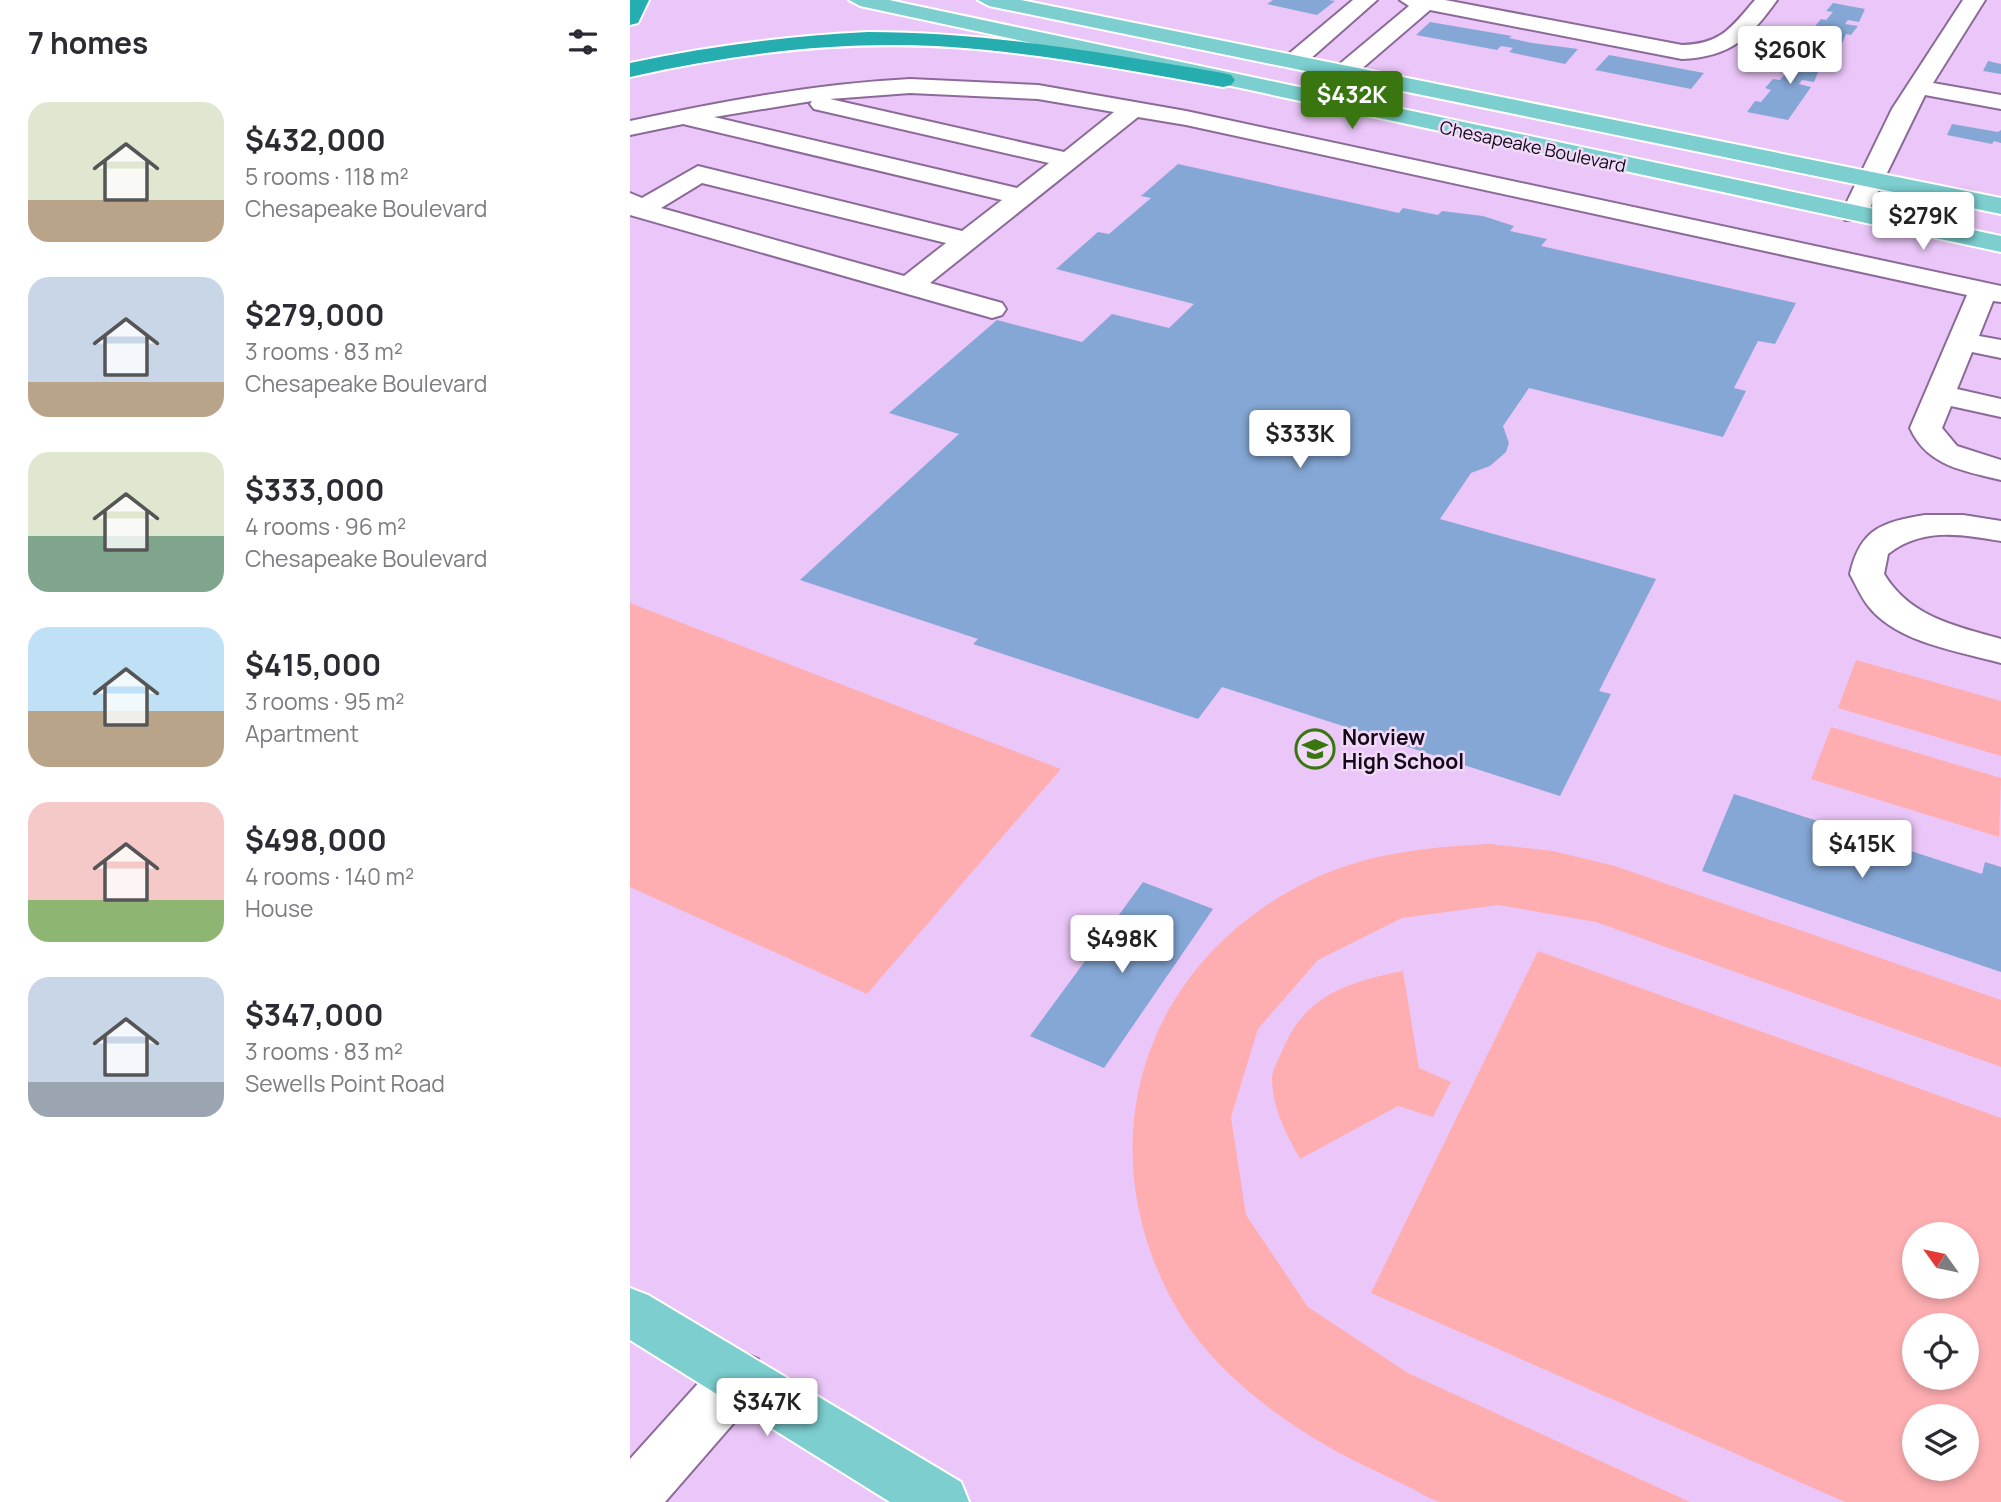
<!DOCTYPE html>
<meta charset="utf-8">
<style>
:root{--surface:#fff;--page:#f7f7f7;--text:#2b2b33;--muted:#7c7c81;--accent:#397610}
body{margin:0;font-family:Manrope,sans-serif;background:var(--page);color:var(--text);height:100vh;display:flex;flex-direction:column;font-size:26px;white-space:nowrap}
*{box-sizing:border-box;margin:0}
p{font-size:23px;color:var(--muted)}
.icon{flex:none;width:38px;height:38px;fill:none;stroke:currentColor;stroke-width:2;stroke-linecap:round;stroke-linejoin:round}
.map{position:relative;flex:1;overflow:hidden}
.sheet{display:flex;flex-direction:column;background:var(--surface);width:630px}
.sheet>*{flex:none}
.needle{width:46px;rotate:303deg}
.tools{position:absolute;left:1272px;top:1222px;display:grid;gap:14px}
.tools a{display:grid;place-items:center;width:77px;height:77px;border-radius:50%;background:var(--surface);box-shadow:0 4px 10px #0003;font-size:35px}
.price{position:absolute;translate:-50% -60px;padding:0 16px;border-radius:7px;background:#fff;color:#222;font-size:23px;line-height:46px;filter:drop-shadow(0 2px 4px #0008)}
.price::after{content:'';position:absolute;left:50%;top:42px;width:21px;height:16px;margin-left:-10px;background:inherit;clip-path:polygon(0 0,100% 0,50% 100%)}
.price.current{background:var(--accent);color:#fff}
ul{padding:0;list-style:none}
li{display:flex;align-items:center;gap:21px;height:175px;padding:0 28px}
li span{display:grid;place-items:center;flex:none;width:196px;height:140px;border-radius:21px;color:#555}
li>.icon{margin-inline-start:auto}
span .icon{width:84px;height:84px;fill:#fffc;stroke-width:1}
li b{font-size:30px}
h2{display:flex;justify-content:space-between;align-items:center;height:84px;padding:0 28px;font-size:30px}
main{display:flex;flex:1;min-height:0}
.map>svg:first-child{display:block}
</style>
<main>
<section class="sheet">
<h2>7 homes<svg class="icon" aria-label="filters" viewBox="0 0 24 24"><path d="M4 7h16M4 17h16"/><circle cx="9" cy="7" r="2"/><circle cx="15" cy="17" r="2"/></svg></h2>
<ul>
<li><span style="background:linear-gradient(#dfe7d0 70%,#b9a48a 0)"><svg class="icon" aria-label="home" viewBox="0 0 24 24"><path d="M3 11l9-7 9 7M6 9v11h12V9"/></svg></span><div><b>$432,000</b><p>5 rooms · 118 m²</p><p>Chesapeake Boulevard</p></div></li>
<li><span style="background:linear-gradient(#c9d6e8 75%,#b9a48a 0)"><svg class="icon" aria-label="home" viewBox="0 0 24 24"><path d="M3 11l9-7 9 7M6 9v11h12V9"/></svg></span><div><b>$279,000</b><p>3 rooms · 83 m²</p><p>Chesapeake Boulevard</p></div></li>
<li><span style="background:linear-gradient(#dfe7d0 60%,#7fa58c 0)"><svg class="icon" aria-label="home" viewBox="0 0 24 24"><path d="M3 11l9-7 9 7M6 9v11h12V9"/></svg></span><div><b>$333,000</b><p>4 rooms · 96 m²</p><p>Chesapeake Boulevard</p></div></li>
<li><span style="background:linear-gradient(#bfe0f5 60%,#b9a48a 0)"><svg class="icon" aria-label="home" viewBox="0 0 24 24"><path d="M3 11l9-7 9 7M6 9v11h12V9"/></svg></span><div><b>$415,000</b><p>3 rooms · 95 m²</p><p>Apartment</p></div></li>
<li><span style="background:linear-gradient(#f6c9c9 70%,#8fb573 0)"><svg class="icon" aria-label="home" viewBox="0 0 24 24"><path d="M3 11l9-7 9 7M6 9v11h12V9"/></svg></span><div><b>$498,000</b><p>4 rooms · 140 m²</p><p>House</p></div></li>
<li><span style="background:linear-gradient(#c9d6e8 75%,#9aa5b1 0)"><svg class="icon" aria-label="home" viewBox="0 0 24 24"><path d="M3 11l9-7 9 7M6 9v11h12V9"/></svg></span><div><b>$347,000</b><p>3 rooms · 83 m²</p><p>Sewells Point Road</p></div></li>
</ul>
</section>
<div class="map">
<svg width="1371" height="1502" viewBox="0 0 1371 1502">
<rect width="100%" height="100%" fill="#ebc7f9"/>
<g fill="#feaeb1" fill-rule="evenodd">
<polygon points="0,603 431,769 237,994 0,887"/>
<polygon points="1226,660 1371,701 1371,756 1208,708"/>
<polygon points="1201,727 1371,778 1369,837 1181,779"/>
<path d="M860,844L923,851L985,866L1371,1000V1067L966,922L868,905L772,918L688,960L628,1029L601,1117L616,1215L678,1307L778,1373L1060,1502C1000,1502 940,1502 881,1502C859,1502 831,1502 810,1502C798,1499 786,1490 775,1485C748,1472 721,1460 695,1445C636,1410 577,1364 543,1302C455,1141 515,960 679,881C736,853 798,847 860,844Z"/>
<path d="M908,951L1371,1118V1502H1215L741,1293ZM1284,1234H1337V1286H1284ZM1284,1325H1337V1377H1284ZM1284,1416H1337V1468H1284Z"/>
<path d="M773,971L789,1068L821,1082L803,1117L768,1106L670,1159C656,1133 643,1110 642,1079C642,1070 649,1058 653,1049C676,994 719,982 773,971Z"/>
</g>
<g fill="#85a7d5">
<polygon points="643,0 699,0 705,1 687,15 637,4"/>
<polygon points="1203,3 1235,9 1229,22 1218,20 1215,24 1228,26 1221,35 1216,34 1210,48 1200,46 1197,50 1177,46 1184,38 1177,36 1191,19 1196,20 1203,12 1196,11"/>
<polygon points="800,22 882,36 879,38 902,43 948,49 935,64 879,52 883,48 871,46 867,50 786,35"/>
<polygon points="1163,52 1203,59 1196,69 1190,67 1184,82 1172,80 1169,84 1181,87 1158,120 1117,112 1125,101 1131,102 1141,90 1135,88 1143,79 1150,80 1157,71 1150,70"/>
<polygon points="979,55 1074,73 1061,89 965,70"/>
<polygon points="1358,61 1371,64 1371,74 1353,71"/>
<polygon points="1322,124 1368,132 1371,130 1371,143 1364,141 1362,144 1317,135"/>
<polygon points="548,164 769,213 773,208 808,215 812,211 853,216 884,226 880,231 917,239 911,246 1166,303 1145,344 1128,341 1104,388 1116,391 1093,437 899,388 873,426 879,443 876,452 860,466 841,473 810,519 1026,579 969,691 981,694 930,796 592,687 568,719 343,644 348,639 170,580 329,434 259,413 367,320 452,342 482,314 539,328 564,304 426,269 468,232 479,234 521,198 511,196"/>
<polygon points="1104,794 1352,874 1355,862 1371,867 1371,972 1072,871"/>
<polygon points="513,882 583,909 474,1068 400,1036"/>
</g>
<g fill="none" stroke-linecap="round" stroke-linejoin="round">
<g stroke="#8b6a98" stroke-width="4">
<g id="minor">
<polygon points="723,0 747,0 671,67 655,67 652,62 655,57"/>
<path d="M770,0H815L1052,45C1091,44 1101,28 1125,0H1147C1120,38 1100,57 1052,59L800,10L722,77H706L703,72L706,67L779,6Z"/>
<polygon points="1333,0 1355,0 1303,83 1371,95 1371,109 1295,95 1237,214 1233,220 1215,220 1211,214 1262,109"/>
<path d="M280,79L408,85L556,111L1371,286V302L1363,301L1349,336L1371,340V358L1342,352L1327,389L1371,399V417L1321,406L1312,428L1327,446L1371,460V480C1334,471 1297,466 1280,428L1337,295L556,125L508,117L300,283L372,303L376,309L372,315L362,318L0,215V193L12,198L68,166L332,231L372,200L53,124L0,135V121C93,101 185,84 280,79ZM280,93L408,99L484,112L434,152L200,99ZM182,101L180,104L184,109L419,163L387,188L84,117ZM72,183L316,243L274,276L31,208Z"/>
<path d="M1295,515H1333L1371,521V541C1331,534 1292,527 1258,554L1254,574C1280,617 1325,626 1371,639V663C1328,651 1268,643 1239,607C1231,597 1226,585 1220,574C1230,529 1252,522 1295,515Z"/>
<polygon points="109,1351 128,1359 135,1377 128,1395 35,1502 0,1502 0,1459 90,1359"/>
</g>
</g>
<g stroke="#fff" stroke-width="4">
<g id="major">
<polygon points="219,0 259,0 1371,236 1371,252 230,6"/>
<polygon points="348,0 391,0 1371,198 1371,214 359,6"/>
<polygon points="0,1288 18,1295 331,1482 339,1502 260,1502 0,1340"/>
</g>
</g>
<g stroke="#fff" stroke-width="4">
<g id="highway">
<polygon points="0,0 19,0 8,23 0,25"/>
<path d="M238,32C358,32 474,53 593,73L601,75L605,80L601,85L593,87C503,71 412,53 321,47C213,40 105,53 0,77V63C79,46 157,36 238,32Z"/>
</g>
</g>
<use href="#minor" fill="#fff" fill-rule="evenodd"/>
<use href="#major" fill="#7ccecf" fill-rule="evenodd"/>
<use href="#highway" fill="#25adaf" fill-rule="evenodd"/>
</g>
<defs>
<g id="school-ring" transform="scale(2.0125)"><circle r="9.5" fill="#f0daf8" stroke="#397610" stroke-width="1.5"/><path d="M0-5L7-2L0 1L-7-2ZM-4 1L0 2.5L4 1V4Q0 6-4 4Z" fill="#397610"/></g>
</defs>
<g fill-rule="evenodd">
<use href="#school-ring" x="685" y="749"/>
</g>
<g text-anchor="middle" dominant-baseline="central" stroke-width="5" stroke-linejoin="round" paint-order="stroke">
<g font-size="18" fill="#130718" stroke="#f0daf8">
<text transform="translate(903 146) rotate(12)">Chesapeake Boulevard</text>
</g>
<g font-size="21" font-weight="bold" fill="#130718" stroke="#f0daf8" text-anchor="start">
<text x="712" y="737">Norview<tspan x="712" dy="24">High School</tspan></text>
</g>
</g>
</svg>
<div class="tools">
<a><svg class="needle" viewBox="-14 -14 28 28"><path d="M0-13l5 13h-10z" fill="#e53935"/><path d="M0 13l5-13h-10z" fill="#7c7c81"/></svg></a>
<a><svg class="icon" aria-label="locate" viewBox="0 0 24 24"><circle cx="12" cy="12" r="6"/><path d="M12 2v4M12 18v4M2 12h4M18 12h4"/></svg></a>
<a><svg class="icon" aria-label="layers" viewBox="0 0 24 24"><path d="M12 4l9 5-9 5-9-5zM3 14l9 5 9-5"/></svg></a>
</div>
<b class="price" style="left:1160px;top:86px">$260K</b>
<b class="price current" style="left:722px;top:131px">$432K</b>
<b class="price" style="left:1293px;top:252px">$279K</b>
<b class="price" style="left:670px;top:470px">$333K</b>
<b class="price" style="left:1232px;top:880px">$415K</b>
<b class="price" style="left:492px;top:975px">$498K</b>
<b class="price" style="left:137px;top:1438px">$347K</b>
</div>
</main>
